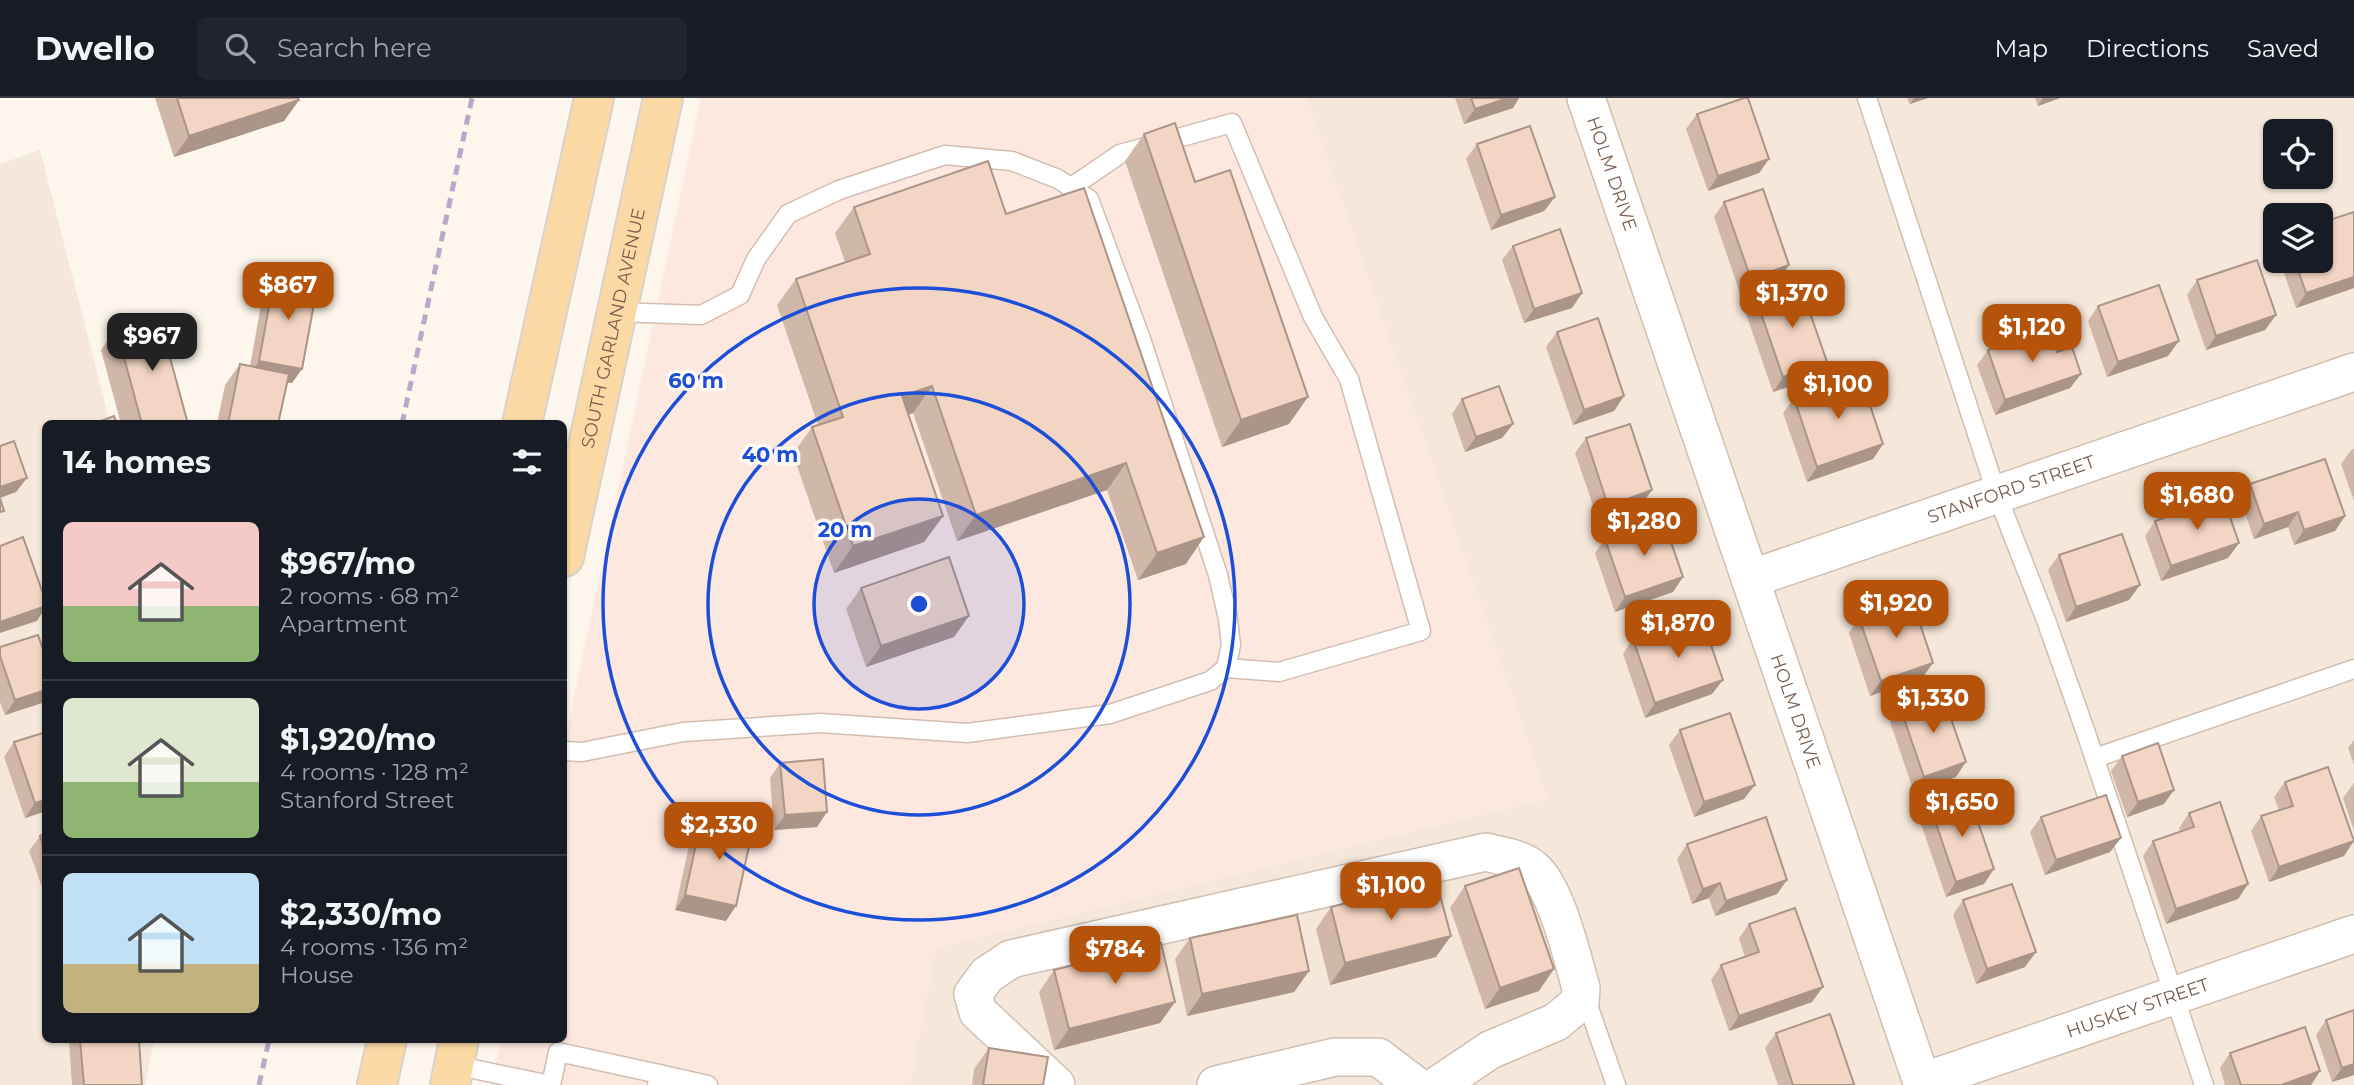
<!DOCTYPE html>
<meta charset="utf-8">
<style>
:root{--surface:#171b24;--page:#20242c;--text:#f1f3f6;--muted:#9ea1a6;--line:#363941;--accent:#b45309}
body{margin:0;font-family:Montserrat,sans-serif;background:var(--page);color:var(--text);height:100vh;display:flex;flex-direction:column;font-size:26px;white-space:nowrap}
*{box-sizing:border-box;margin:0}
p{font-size:23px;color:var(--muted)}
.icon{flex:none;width:38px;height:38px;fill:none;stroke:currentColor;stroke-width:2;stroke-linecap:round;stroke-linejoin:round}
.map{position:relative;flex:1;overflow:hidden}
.side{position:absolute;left:42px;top:322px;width:525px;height:623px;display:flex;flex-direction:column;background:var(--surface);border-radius:10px;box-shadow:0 2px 5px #0004}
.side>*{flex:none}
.tools{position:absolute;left:2263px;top:21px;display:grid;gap:14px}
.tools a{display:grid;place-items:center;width:70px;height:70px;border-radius:10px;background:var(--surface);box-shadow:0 2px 5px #0004;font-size:35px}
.price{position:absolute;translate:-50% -60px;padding:0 16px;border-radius:14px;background:var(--accent);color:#fff;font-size:23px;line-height:46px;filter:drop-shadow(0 2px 4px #0008)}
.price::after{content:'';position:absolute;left:50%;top:42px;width:21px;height:16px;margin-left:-10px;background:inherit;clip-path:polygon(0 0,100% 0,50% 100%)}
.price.active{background:#222;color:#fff}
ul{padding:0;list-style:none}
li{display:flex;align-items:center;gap:21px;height:175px;padding:0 21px}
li+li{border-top:2px solid var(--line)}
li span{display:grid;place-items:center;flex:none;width:196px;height:140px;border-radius:10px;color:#555}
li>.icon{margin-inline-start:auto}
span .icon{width:84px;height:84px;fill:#fffc;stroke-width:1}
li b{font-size:30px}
h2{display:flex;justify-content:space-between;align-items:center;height:84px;padding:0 21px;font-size:30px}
header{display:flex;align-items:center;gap:42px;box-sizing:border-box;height:98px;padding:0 35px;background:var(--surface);border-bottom:2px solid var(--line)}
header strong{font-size:33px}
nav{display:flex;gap:38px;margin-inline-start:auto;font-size:24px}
.search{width:490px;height:63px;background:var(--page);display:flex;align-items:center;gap:18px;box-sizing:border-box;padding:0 24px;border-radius:10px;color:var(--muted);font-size:26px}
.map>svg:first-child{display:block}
</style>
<header>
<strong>Dwello</strong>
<div class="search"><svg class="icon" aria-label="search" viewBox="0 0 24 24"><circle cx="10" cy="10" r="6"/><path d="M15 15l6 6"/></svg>Search here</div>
<nav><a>Map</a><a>Directions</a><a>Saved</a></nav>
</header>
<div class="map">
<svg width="2354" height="987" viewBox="0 0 2354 987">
<rect width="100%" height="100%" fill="#fdf6ec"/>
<g fill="#f5e8da" fill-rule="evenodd">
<path d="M1306,0H2354V987H910L935,850L1547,700ZM2275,33H2320V79H2275ZM2275,117H2320V163H2275Z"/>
<polygon points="40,52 110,325 46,326 46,942 154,942 145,987 0,987 0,66"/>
</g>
<polygon fill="#fde8e0" points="701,0 1306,0 1547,700 936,850 910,987 491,987 501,942 564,942 564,646"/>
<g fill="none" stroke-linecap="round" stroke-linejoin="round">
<g stroke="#d1beb0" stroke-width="21">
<g id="service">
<polyline points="1867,0 1997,397 2046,522 2086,635 2204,987"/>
<polyline points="1070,90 1120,56 1232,25 1313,219 1349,281 1421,533 1279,574 1226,570"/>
<polyline points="564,653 582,654 683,634 820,625 967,635 1110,616 1210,583 1226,570 1231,547 1228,521 1218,477 1141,241 1089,101 1058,81 1012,63 945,57 839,92 788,116 756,161 740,197 701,217 616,214"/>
<polyline points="2095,660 2354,571"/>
<polyline points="1584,896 1616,987"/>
<polyline points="454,967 550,987"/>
<polyline points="551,987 558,954 659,976"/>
<polyline points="657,987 659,976 708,987"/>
</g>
</g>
<g stroke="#d1beb0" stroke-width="40">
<g id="minor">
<path id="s1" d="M1586,0L1923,987"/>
<path id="s2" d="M1750,481L2354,274"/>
<path id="s3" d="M1922,984L2354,836"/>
<path d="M1056,987L978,914L973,896L987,877L1011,861L1486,754C1500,758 1520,760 1532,770C1556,788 1572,859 1581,890L1580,904L1556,924L1490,952L1438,987"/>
<polyline points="1216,987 1335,959 1378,959 1415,987"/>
</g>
</g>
<g stroke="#dad1cd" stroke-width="42">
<g id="primary">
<polyline points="522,326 594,0"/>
<path id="s4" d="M564,459L663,0"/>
<polyline points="377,987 387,942"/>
<polyline points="450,987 459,942"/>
</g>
</g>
<use href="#service" stroke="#fff" stroke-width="18"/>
<use href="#minor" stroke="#fff" stroke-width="37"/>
<use href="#primary" stroke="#fbd9a5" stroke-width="38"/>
<g stroke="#b9a8c9" stroke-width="5" stroke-dasharray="10 7" stroke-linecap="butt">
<polyline points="402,326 472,0"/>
<polyline points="259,987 269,942"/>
</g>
</g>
<g fill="#d1b7a8">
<polygon points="155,0 298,0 299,2 284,23 174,59"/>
<polygon points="1455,0 1519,0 1513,10 1464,26"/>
<polygon points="1907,0 1928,0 1910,6"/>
<polygon points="2035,0 2060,0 2038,8"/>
<polygon points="1697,16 1769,61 1759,75 1708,93 1686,31"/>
<polygon points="1144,36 1289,326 1222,349 1125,63"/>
<polygon points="1477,46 1555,99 1544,113 1491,132 1466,61"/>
<polygon points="1724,104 1779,182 1740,195 1714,119"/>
<polygon points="854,109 1006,116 1186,466 1138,482 1107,392 957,443 913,315 908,316 943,418 924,444 834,475 793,356 812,329 818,327 777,207 796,181 845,164 835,135"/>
<polygon points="2354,114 2354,190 2296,210 2280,163 2320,163"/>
<polygon points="1513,148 1582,195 1572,210 1524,225 1502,162"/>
<polygon points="275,176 302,271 292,285 287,285 278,326 217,326 225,287 240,266 250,268 264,191"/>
<polygon points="2197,182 2276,217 2265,232 2206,252 2187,197"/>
<polygon points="1756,201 1817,279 1773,294 1746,216"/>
<polygon points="2098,208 2168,258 2107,279 2088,223"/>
<polygon points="116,230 188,326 121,326 101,252"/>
<polygon points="1557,234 1624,298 1614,313 1573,327 1546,249"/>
<polygon points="1988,252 2057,254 2081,276 2070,290 1995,317 1977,267"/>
<polygon points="1794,300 1883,346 1873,361 1807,384 1783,315"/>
<polygon points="1462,301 1513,326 1502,340 1465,354 1452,316"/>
<polygon points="1586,340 1652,392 1641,407 1598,422 1575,355"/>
<polygon points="2352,351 2354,351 2354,403 2341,366"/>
<polygon points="2250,386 2345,418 2335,433 2294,447 2288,429 2254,441 2240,401"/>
<polygon points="2155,423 2239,445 2228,460 2161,483 2145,438"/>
<polygon points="1605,441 1683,479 1673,494 1615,514 1595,455"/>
<polygon points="2059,457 2129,502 2066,524 2048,472"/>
<polygon points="861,490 954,539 866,569 846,511"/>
<polygon points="1859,520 1923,579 1870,598 1849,535"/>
<polygon points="1633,541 1712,596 1645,620 1623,556"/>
<polygon points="0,549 46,560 45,604 5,617 0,604"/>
<polygon points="1900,609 1956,679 1914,694 1890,624"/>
<polygon points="1680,632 1744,701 1694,719 1669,647"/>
<polygon points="2354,642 2354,667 2348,650"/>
<polygon points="14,644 46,713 25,720 4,659"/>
<polygon points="2122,658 2164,706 2127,719 2111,673"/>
<polygon points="780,665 817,729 774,732 770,680"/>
<polygon points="2285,684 2344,758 2269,784 2251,733 2261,718 2279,712 2274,699"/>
<polygon points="2354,685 2354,733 2343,700"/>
<polygon points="1931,711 1984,786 1946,799 1921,726"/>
<polygon points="2189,715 2248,786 2238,801 2166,826 2143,758 2153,743 2180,734 2179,730"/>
<polygon points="702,719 726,823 675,812 692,734"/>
<polygon points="2041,719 2110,754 2045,777 2030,734"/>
<polygon points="46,736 46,800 29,753 40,738"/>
<polygon points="1687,746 1787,782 1777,796 1715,818 1709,800 1692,806 1677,761"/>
<polygon points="1465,788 1539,893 1485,911 1450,810"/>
<polygon points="1963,802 2025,869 1976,886 1953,817"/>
<polygon points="1331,809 1436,859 1330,887 1316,831"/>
<polygon points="1749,826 1812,904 1729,933 1711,882 1721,867 1745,859 1739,840"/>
<polygon points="1190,840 1309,873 1294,894 1187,918 1175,861"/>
<polygon points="1054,872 1175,904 1160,925 1054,952 1039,894"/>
<polygon points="2354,912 2354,977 2332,984 2316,937 2326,922"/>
<polygon points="1776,935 1853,987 1778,987 1765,950"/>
<polygon points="69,942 139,942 142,987 72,987"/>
<polygon points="989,950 1043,987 972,987 974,971"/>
<polygon points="2230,955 2320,973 2311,987 2225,987 2220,970"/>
</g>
<g fill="#aa9588">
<polygon points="1508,0 1519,0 1513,10 1464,26 1475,11"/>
<polygon points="1914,0 1928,0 1910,6"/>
<polygon points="2043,0 2060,0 2038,8"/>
<polygon points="299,2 284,23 174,59 189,38"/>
<polygon points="1769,61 1759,75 1708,93 1718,78"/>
<polygon points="1555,99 1544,113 1491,132 1501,117"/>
<polygon points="1789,167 1779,182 1740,195 1751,181"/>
<polygon points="2354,179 2354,190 2296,210 2306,195"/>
<polygon points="1582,195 1572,210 1524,225 1534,211"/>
<polygon points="2276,217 2265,232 2206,252 2216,238"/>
<polygon points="2179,243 2168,258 2107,279 2118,264"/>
<polygon points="259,263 302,271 292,285 249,278"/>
<polygon points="1827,264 1817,279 1773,294 1783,279"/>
<polygon points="2081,276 2070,290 1995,317 2005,302"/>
<polygon points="932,288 913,315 883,325 902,298"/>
<polygon points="1624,298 1614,313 1573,327 1584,312"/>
<polygon points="1308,299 1289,326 1222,349 1241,322"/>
<polygon points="1513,326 1502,340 1465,354 1476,339"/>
<polygon points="1883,346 1873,361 1807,384 1817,369"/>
<polygon points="1126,365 1107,392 957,443 976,417"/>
<polygon points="27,380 16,394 0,400 0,389"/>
<polygon points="1652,392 1641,407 1598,422 1608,408"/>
<polygon points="2298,414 2288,429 2254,441 2264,426"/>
<polygon points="943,418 924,444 834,475 853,448"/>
<polygon points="2345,418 2335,433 2294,447 2304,432"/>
<polygon points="1204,439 1186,466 1138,482 1157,455"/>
<polygon points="2239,445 2228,460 2161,483 2171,468"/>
<polygon points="1683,479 1673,494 1615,514 1625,499"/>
<polygon points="2140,487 2129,502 2066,524 2076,509"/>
<polygon points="46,508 37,523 0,535 0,524"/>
<polygon points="969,518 954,539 866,569 881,548"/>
<polygon points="1933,565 1923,579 1870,598 1881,583"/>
<polygon points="1723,582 1712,596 1645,620 1655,605"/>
<polygon points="46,592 45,604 5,617 15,602"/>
<polygon points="1966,664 1956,679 1914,694 1924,679"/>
<polygon points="1755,687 1744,701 1694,719 1704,704"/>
<polygon points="2174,692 2164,706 2127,719 2138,704"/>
<polygon points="46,702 46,713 25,720 35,705"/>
<polygon points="827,714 817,729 774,732 785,717"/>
<polygon points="2121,740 2110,754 2045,777 2056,762"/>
<polygon points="2354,743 2344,758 2269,784 2279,769"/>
<polygon points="1994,771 1984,786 1946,799 1956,784"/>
<polygon points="1787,782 1777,796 1715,818 1726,803"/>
<polygon points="1720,785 1709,800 1692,806 1703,791"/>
<polygon points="2248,786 2238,801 2166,826 2176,811"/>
<polygon points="685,797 736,808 726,823 675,812"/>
<polygon points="1451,838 1436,859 1330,887 1345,865"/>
<polygon points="2036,854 2025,869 1976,886 1987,871"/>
<polygon points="1554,871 1539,893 1485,911 1500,890"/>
<polygon points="1309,873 1294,894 1187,918 1202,896"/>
<polygon points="1823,889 1812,904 1729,933 1739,918"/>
<polygon points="1175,904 1160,925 1054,952 1069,931"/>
<polygon points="2354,966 2354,977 2332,984 2342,970"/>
<polygon points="2320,973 2311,987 2281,987"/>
</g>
<g fill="#f3d5c3" stroke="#aa9588" stroke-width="2">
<polygon points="177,0 298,0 299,2 189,38"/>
<polygon points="1471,0 1508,0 1475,11"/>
<polygon points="1744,0 1748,0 1769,61 1718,78 1697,16"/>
<polygon points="1175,25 1195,84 1230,72 1308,299 1241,322 1144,36"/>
<polygon points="1530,28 1555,99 1501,117 1477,46"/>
<polygon points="988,63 1006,116 1084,90 1204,439 1157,455 1126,365 976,417 932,288 902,298 943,418 853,448 812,329 843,319 796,181 870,156 854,109"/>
<polygon points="1763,91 1789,167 1751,181 1724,104"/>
<polygon points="2354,114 2354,179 2306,195 2295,163 2320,163 2320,125"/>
<polygon points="1560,131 1582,195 1534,211 1513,148"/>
<polygon points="2257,162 2276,217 2216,238 2197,182"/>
<polygon points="275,176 318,184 302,271 259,263"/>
<polygon points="1800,186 1827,264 1783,279 1756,201"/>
<polygon points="2159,187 2179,243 2118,264 2098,208"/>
<polygon points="159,219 188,326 142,326 116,230"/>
<polygon points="1598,220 1624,298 1584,312 1557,234"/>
<polygon points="2049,231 2057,254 2072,249 2081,276 2005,302 1988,252"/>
<polygon points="240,266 289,276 278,326 228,326"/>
<polygon points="1860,278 1883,346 1817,369 1794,300"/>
<polygon points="1499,288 1513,326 1476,339 1462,301"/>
<polygon points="114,318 117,326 93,326"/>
<polygon points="1630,326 1652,392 1608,408 1586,340"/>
<polygon points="14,343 27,380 0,389 0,348"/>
<polygon points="2325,361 2345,418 2304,432 2298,414 2264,426 2250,386"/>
<polygon points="2223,399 2239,445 2171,468 2155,423"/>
<polygon points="0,400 4,413 0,414"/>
<polygon points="1663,421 1683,479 1625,499 1605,441"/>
<polygon points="2122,436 2140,487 2076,509 2059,457"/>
<polygon points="23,439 46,504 46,508 0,524 0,448"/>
<polygon points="949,459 969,518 881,548 861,490"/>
<polygon points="1912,502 1933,565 1881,583 1859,520"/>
<polygon points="1701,518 1723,582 1655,605 1633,541"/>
<polygon points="38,537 46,560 46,592 15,602 0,558 0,549"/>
<polygon points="1942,595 1966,664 1924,679 1900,609"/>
<polygon points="1730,615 1755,687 1704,704 1680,632"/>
<polygon points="46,634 46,702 35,705 14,644"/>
<polygon points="2158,645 2174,692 2138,704 2122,658"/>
<polygon points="823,661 827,714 785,717 780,665"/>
<polygon points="2328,669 2354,743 2279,769 2261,718 2293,708 2285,684"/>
<polygon points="2106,697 2121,740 2056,762 2041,719"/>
<polygon points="1969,698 1994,771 1956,784 1931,711"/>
<polygon points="2220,704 2248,786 2176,811 2153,743 2194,729 2189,715"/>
<polygon points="702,719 753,730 736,808 685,797"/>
<polygon points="1766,719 1787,782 1726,803 1720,785 1703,791 1687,746"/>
<polygon points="46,736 46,755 40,738"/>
<polygon points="1519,770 1554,871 1500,890 1465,788"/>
<polygon points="1436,782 1451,838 1345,865 1331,809"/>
<polygon points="2012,786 2036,854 1987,871 1963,802"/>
<polygon points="1795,810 1823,889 1739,918 1721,867 1759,854 1749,826"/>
<polygon points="1297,817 1309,873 1202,896 1190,840"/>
<polygon points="1161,845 1175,904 1069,931 1054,872"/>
<polygon points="2354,912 2354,966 2342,970 2326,922"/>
<polygon points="1830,916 1854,986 1851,987 1793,987 1776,935"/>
<polygon points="2305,929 2320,973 2281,987 2241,987 2230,955"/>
<polygon points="80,942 139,942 142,987 84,987"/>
<polygon points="989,950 1048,959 1043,987 983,987"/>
</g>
<circle cx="919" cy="506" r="105" fill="#1d4ed8" fill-opacity=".12"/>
<g fill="none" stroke="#1d4ed8" stroke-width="3.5">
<circle cx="919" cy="506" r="105"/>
<circle cx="919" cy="506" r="211"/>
<circle cx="919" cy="506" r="316"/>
</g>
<g text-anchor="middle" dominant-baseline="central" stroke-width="7" stroke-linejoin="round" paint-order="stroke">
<g font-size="18" fill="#7a5c4d" stroke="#fffaf3">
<text stroke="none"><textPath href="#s1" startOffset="80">HOLM DRIVE</textPath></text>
<text stroke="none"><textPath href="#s4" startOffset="234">SOUTH GARLAND AVENUE</textPath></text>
<text stroke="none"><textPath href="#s2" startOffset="276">STANFORD STREET</textPath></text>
<text stroke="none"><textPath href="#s1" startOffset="648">HOLM DRIVE</textPath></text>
<text stroke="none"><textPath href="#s3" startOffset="228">HUSKEY STREET</textPath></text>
</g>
</g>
<circle cx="919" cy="506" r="10" fill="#1d4ed8" stroke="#fffaf3" stroke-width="3.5"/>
<g font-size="21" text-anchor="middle" font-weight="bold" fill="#1d4ed8" stroke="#fffaf3" stroke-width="7" stroke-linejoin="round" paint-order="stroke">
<text x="696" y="290">60 m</text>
<text x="770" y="364">40 m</text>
<text x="845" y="439">20 m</text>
</g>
</svg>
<div class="tools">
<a><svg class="icon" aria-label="locate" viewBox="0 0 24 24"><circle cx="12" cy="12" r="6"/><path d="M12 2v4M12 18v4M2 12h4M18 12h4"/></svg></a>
<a><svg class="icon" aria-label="layers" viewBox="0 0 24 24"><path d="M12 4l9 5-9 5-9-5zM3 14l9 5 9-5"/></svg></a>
</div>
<b class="price" style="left:288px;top:224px">$867</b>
<b class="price" style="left:1792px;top:232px">$1,370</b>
<b class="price" style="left:2032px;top:266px">$1,120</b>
<b class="price active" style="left:152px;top:275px">$967</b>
<b class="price" style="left:1838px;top:323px">$1,100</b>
<b class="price" style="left:2197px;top:434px">$1,680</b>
<b class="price" style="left:1644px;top:460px">$1,280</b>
<b class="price" style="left:1896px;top:542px">$1,920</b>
<b class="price" style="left:1678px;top:562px">$1,870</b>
<b class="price" style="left:1933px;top:637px">$1,330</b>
<b class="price" style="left:1962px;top:741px">$1,650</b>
<b class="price" style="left:719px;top:764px">$2,330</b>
<b class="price" style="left:1391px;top:824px">$1,100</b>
<b class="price" style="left:1115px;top:888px">$784</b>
<section class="side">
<h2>14 homes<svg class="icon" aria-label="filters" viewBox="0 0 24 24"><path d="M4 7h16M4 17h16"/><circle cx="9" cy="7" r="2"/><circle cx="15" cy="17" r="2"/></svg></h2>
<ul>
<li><span style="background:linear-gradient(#f6c9c9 60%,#8fb573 0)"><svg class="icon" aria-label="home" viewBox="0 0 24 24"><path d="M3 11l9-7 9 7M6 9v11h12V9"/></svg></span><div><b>$967/mo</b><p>2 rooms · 68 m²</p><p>Apartment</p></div></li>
<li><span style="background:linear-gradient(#dfe7d0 60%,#8fb573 0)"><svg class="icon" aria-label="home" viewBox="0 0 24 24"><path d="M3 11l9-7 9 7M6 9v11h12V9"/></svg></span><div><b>$1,920/mo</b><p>4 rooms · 128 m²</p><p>Stanford Street</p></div></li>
<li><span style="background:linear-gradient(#bfe0f5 65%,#c2b280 0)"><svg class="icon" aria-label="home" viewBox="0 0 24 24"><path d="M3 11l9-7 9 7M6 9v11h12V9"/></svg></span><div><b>$2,330/mo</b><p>4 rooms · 136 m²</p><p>House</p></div></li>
</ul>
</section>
</div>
